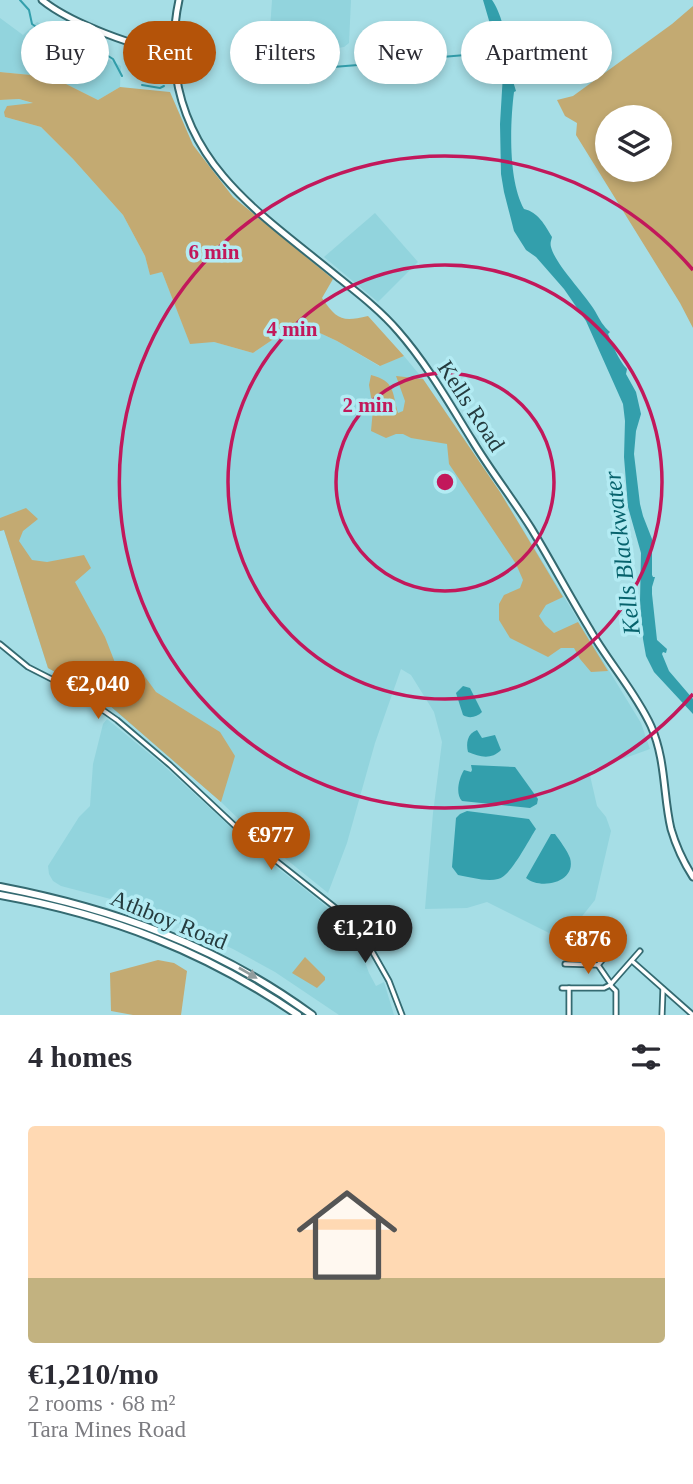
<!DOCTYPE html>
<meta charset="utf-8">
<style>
:root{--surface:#fff;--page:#f7f7f7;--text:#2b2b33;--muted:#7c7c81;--accent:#b45309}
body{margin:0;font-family:"Times New Roman",serif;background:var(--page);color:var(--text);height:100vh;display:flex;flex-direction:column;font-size:26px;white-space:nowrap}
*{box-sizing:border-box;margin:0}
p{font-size:23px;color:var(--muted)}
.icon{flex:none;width:38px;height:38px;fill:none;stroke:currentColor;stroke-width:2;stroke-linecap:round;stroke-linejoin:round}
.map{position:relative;height:1015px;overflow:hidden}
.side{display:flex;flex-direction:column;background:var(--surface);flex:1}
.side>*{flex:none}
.banner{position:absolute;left:21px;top:21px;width:651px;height:63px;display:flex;gap:14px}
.tools{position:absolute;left:595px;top:105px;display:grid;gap:14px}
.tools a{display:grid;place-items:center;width:77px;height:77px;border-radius:50%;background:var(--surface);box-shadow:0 4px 10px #0003;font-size:35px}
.price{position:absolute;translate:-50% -60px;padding:0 16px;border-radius:24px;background:var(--accent);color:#fff;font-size:23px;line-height:46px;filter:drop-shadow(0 2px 4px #0008)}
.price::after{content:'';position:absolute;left:50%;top:42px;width:21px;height:16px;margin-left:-10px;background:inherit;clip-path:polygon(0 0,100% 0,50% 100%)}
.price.active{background:#222;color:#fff}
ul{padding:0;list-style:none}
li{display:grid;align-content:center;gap:14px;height:371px;padding:0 28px}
li span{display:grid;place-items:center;height:217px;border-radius:7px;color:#555}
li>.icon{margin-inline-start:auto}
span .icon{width:126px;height:126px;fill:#fffc;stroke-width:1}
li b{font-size:30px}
h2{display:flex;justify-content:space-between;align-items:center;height:84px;padding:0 28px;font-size:30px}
.pill{padding:0 24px;border-radius:32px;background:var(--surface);box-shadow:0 4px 10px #0003;font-size:24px;line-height:63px}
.pill.active{background:var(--accent);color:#fff}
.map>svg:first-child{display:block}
</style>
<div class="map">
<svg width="693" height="1015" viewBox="0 0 693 1015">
<rect width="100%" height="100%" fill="#a6dee6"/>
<g fill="#92d4dd">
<polygon points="272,0 351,0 349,43 344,47 285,57 269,44"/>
<polygon points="0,18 23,35 37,22 121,66 120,87 98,100 52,77 0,72"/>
<polygon points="19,99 35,104 5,117 41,127 73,159 123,215 145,256 150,274 162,272 190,343 214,342 253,353 281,334 309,328 337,341 379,366 404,356 423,379 500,492 641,723 650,749 589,771 597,806 606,817 611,831 595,900 575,925 559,938 487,902 467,908 425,909 433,813 442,742 434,712 411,675 401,669 375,743 347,843 328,893 250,830 221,802 101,698 48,668 4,530 0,531 0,100"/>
<polygon points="375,213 418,262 378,302 324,257"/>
<polygon points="107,719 163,765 261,855 321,902 341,921 356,938 369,973 376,986 384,982 394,1015 339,1015 275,972 233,949 165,917 122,902 61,886 53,881 49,874 48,866 79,817 90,806 93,764 103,724"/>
</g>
<g fill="#c3aa72" fill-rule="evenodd">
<path d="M693,6V328L680,303L576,135L577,123L565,116L557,100L573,96L672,24ZM607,117H660V170H607Z"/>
<path d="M0,72L52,77L98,100L120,87L170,92L193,145L233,197L333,279L322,298C337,320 342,322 368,316L404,356L380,366L337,341L309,328L281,334L253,353L214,342L190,344L162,272L150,275L145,256L123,215L73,159L41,127L5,117L4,112L7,106L33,103L19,99L0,100Z"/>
<path d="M371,375C395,381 392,392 398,413L403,411L405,401L396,376L423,379L500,492L563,597L546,605L539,616L545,625L554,633L578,622L608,671L591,672L580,659L574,648H561L548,657L510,638L499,620V604L504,595L520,588L523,580L516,564L449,464L447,444L411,438L403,434H396L386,438L371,431L373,409L369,385Z"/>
<polygon points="26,508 38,519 23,531 19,541 32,560 47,562 84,555 91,568 75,582 105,637 121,678 143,674 156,692 220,732 235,756 221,802 101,698 48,668 4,530 0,531 0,518"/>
<polygon points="305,957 325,977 325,980 317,988 292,973"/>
<polygon points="158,960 174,963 187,971 181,1015 133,1015 111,1011 110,973"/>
</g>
<g fill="#339fac">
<path d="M483,0H492C501,12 508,42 511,58L513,61L520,65L521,69L520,73L514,75L512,78L516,91L514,92C510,123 508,181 524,209C538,212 545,225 552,237C551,241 550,243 551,247C555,264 585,294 595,311C600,320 603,326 610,332L608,334C613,346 619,361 627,369L626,374L636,392L641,414L636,431L634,454L640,504L643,516L652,539V575L653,577H655L652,587V594L657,640L667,649L666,653L663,652L662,654L669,671L693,699V714L654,672L646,656L643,639L640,600L641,553L628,507L624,457L625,421L623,404L586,321L564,289L536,257L526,250L514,231L504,192L501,174L500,124L503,74L499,47L495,41Z"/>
<path d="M463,686L470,688L482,712C477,717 469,719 463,715L456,693Z"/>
<path d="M477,730L482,738L495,735L501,750C491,760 480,757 468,752C466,743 467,734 477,730Z"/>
<path d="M471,765L515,767L538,799L537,804L530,808L462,801C455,794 459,778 464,770L471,772L472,770Z"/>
<path d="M467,811L529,819L536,829C528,841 511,876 498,879C486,882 470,877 458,875L452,867L456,818L460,814Z"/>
<path d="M551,834H555C560,841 567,850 570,858C577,883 540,890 526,878Z"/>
</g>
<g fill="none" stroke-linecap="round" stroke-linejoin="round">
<g stroke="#339fac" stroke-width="2">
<polyline points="20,0 29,10 32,24 39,29 43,27 105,54 113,59 122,76"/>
<polyline points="362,65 400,61 426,63 430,58 489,53 494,51 498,43"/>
<polyline points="333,67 358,65"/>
<polyline points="280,71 326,68"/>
<polyline points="269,73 276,72"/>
<polyline points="185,82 189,82"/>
<polyline points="142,85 160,88 164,86"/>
</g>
<g stroke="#346a71" stroke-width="7">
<g id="street">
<polyline points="0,644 28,667 77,692 117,720 170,765 251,841 337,909 358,932 372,951 389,981 402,1015"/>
<polyline points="632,961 693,1015"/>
<polyline points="565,964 598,965"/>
<polyline points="611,984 598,965 623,936"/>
<polyline points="562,988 604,988 610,985"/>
<polyline points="569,1015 569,988"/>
<polyline points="616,1015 616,991 610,985 640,951"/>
<polyline points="662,1015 663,989"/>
</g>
</g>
<g stroke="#346a71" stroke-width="9">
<g id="secondary">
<path d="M42,0C69,22 139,50 174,51"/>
<path d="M179,0C174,23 173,50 176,74C190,172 268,219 339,278C359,294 381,311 398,331C427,364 449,403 472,440C490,470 512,498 531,528C551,561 569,595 589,628C608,662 635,691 651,726C666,760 663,795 671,829C676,846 684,863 693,877"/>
</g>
</g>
<g stroke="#346a71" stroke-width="10">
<g id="primary">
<path d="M0,887C114,909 218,946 312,1015"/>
<path d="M0,895C111,915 205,951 298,1015"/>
</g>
</g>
<use href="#street" stroke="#fff" stroke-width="3.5"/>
<use href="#secondary" stroke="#fff" stroke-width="5"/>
<use href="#primary" stroke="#fff" stroke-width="6"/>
</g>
<defs><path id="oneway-solid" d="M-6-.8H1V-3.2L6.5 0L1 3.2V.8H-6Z" transform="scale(1.75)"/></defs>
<use fill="#929d9e" href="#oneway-solid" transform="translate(248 973) rotate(30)"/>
<g fill="none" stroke="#c2185b" stroke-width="3.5">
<circle cx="445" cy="482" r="109"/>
<circle cx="445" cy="482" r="217"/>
<path d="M693 694A326 326 0 1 1 693 270"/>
</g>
<g text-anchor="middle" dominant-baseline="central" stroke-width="7" stroke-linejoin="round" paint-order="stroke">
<g font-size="23" fill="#253b3e" stroke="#b3ebf3">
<text transform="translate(471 406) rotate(57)">Kells Road</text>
<text transform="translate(169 920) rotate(22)">Athboy Road</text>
</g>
<g font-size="24" font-style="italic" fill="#06626c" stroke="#b3ebf3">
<text transform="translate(622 553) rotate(-97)">Kells Blackwater</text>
</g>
</g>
<circle cx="445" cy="482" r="10" fill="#c2185b" stroke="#b3ebf3" stroke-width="3.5"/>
<g font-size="21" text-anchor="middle" font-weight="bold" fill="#c2185b" stroke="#b3ebf3" stroke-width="7" stroke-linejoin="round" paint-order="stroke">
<text x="214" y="259">6 min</text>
<text x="292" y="336">4 min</text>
<text x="368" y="412">2 min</text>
</g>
</svg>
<div class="tools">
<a><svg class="icon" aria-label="layers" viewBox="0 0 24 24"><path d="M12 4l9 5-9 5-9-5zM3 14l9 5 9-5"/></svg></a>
</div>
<b class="price" style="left:98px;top:721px">€2,040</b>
<b class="price" style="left:271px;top:872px">€977</b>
<b class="price active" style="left:365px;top:965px">€1,210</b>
<b class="price" style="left:588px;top:976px">€876</b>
<div class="banner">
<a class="pill">Buy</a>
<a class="pill active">Rent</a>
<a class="pill">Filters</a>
<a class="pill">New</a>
<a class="pill">Apartment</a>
</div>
</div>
<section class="side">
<h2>4 homes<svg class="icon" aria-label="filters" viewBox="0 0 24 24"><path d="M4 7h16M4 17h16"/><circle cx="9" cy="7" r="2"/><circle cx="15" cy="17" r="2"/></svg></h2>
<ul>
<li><span style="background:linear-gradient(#ffd9b3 70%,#c2b280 0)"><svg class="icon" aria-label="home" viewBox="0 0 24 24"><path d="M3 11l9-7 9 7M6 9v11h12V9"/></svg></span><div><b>€1,210/mo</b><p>2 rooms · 68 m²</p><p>Tara Mines Road</p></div></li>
</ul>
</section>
